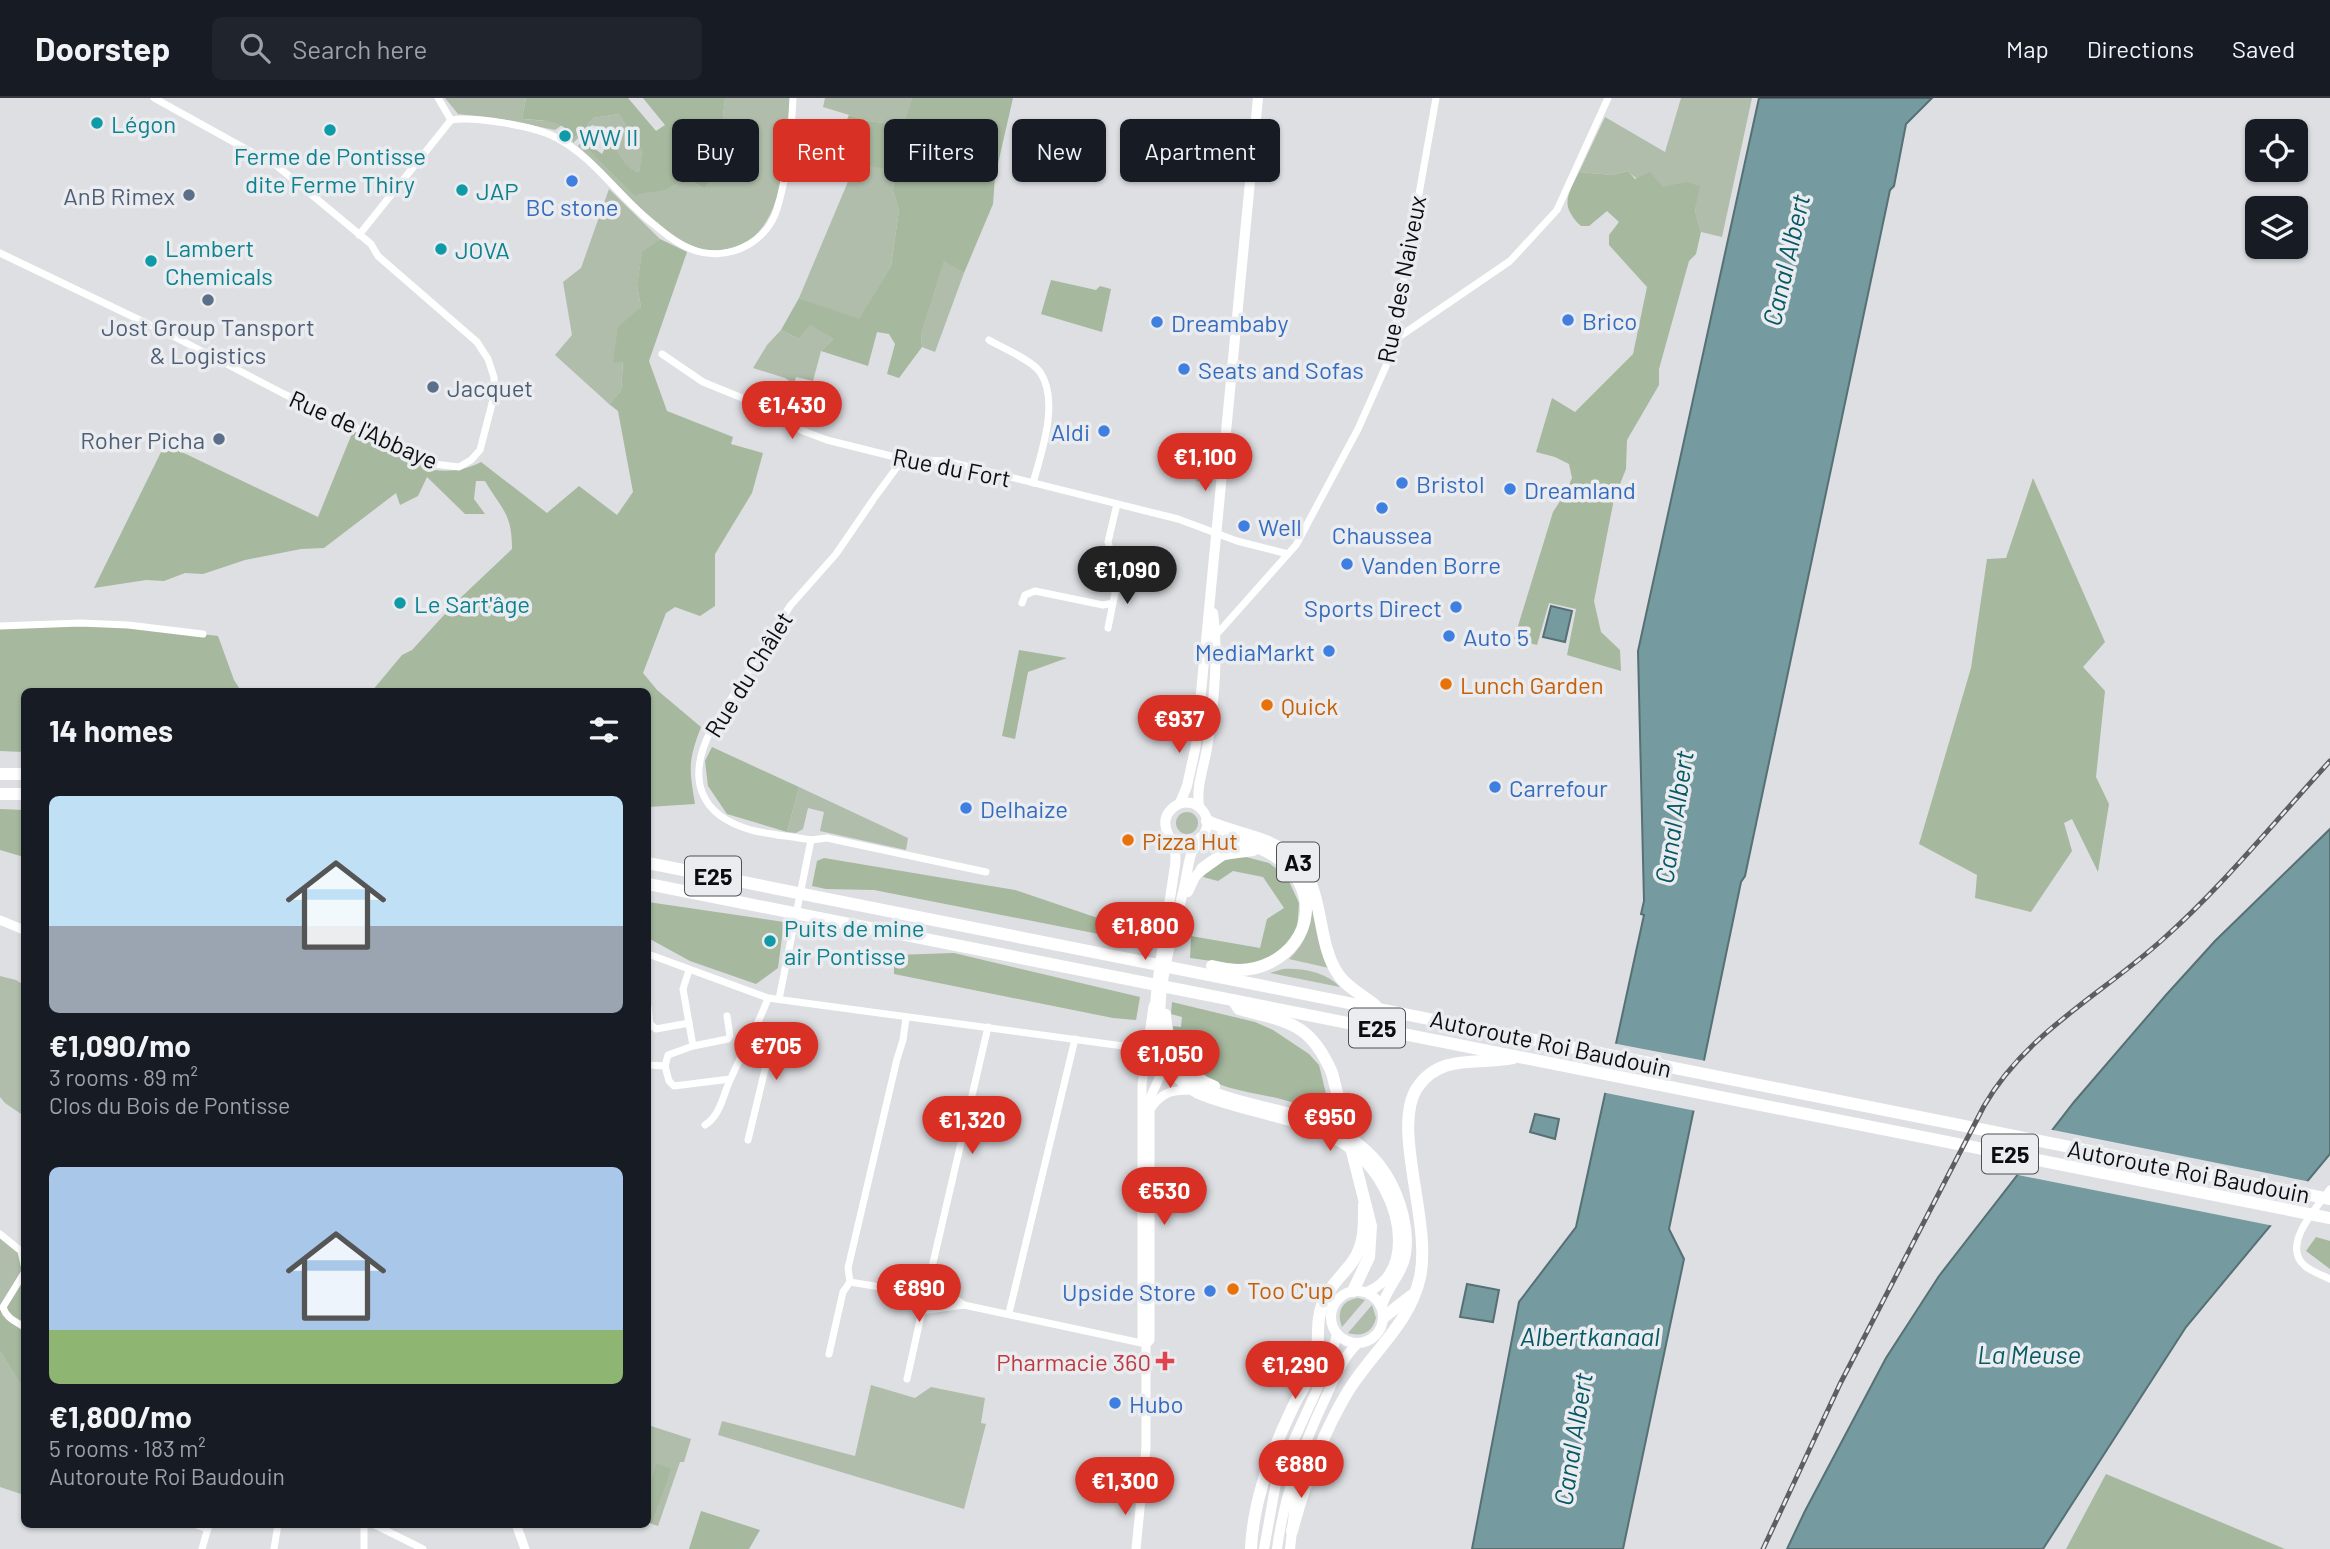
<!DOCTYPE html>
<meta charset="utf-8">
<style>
:root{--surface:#171b24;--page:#20242c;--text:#f1f3f6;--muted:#9ea1a6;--line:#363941;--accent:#d93025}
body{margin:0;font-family:Barlow,sans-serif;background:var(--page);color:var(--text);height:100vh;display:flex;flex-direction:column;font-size:26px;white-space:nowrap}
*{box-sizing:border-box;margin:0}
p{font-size:23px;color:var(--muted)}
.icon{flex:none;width:38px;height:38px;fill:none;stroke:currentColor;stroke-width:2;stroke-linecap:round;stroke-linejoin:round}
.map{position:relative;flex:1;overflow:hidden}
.side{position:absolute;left:21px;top:590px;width:630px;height:840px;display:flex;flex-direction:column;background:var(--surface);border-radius:10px;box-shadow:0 2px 5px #0004}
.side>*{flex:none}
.banner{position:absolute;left:672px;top:21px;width:665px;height:63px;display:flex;gap:14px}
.buttons{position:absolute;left:2245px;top:21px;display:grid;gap:14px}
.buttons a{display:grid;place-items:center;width:63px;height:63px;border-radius:10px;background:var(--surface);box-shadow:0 2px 5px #0004;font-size:35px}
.price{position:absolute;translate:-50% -60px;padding:0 16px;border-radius:24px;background:var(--accent);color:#fff;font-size:23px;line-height:46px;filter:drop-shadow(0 2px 4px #0008)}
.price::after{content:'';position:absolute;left:50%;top:42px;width:21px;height:16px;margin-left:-10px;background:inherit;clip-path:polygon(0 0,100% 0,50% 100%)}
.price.active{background:#222;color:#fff}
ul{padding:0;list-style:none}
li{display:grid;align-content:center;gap:14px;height:371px;padding:0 28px}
li span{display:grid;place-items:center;height:217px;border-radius:10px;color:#555}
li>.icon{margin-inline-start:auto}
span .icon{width:126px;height:126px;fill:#fffc;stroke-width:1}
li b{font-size:30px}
h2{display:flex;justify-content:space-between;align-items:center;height:84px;padding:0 28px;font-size:30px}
.chip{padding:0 24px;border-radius:10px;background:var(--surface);box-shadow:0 2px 5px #0004;font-size:24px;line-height:63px}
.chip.active{background:var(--accent);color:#fff}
header{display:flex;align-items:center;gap:42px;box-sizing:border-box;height:98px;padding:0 35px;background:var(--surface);border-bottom:2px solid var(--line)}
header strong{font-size:33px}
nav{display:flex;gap:38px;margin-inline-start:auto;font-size:24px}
.search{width:490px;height:63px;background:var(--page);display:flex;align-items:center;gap:18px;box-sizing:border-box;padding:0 24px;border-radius:10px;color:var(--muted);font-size:26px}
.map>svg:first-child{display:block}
</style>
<header>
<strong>Doorstep</strong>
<div class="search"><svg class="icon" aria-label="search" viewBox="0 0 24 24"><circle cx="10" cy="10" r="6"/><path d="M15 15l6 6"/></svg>Search here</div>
<nav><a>Map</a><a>Directions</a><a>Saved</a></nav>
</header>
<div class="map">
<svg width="2330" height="1451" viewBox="0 0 2330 1451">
<rect width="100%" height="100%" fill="#dddfe3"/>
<g fill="#b0bdaa">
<polygon points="445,0 526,0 522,21 560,24 562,27 555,32 506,22 458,16"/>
<path d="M725,0H790C787,48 787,148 721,152C708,153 697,151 685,145C647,127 608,77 578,48L581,44L601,63L645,93L670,90L685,80L705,91L718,68Z"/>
<polygon points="825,0 912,0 905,28 869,23 823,9"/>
<path d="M1681,0H1752L1722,139L1701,134L1695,113L1699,88C1682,83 1680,89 1664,89C1651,90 1636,82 1628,73L1612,77L1579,74L1605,19L1665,54Z"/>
<path d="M619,16L644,54L639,74C622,70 614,46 608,31L592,27L573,45L572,41L583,33L593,20Z"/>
<polygon points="855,67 894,70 893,93 899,112 891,168 859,222 799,200"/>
<polygon points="609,91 660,141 642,155 637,187 641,209 613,265 623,263 621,293 609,306 555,257 572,237 563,184 581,170"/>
<polygon points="944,162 964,175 935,254 922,249 921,237"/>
<polygon points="810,225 833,241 821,253 813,283 796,279 794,286 785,280 753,270 767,247 781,232 799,241"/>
<polygon points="1206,337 1217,342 1212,385 1196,383"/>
<polygon points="799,689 908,740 906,752 820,733 824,714 808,710 803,731 796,735 787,734"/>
<circle cx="1187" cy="725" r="11"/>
<path d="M1312,805L1329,870L1289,861C1306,845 1311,828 1312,805Z"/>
<path d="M1283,871C1304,870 1325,874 1340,889L1270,875Z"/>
<polygon points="0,878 16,882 24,887 24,1018 5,1005 0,999"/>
<path d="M0,1136C15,1148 25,1155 24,1175L0,1213Z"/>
<path d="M1358,1200L1365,1202L1342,1229C1336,1214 1342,1202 1358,1200Z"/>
<path d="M1372,1207L1376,1220C1372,1235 1362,1239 1348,1235Z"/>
<polygon points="0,1253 24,1292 24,1397 0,1389"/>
<polygon points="871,1287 915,1300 931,1289 985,1300 981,1325 986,1326 964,1411 718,1337 722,1323 855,1358"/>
<polygon points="648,1327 691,1341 684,1364 680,1364 658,1428 652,1426 670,1371 656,1366 648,1392"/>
</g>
<g fill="#a6b89e">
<path d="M526,0H628L656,33L665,27L643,0H725L718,68L705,91L685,80C680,83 675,87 670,90C658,95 646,92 635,98L581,44L583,42L602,56L611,38C615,50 625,71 639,74L643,54L619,16L593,20L583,33L572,41C565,20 541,23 522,21Z"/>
<polygon points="912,0 1013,0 995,79 993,106 964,175 944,163 921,237 922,249 899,280 887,276 895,246 889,236 877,234 868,268 821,253 833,241 810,226 799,241 781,232 799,200 859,221 891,168 899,112 893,93 894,71 855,67 829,60 849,17 869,23 904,28"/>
<path d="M1628,73L1635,81L1650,74L1663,89L1686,84L1700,88L1695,113L1701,134L1696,156L1689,163L1659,271V287L1627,342L1626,371L1614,401L1594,503L1601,534L1620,552L1621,573L1567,557L1576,511L1549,505L1537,547L1514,541L1553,414L1566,394L1572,380L1569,366L1555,359L1536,354L1552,300L1575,314L1633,256L1647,189L1609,147V137L1619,124L1607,113L1589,128H1581C1559,107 1568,97 1579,74L1612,77Z"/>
<path d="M660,141L687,154L649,263L667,313L733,339L731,346L763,355L752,395L715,456V508L700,518L675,509L666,515L643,575L657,592L701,629C688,663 689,670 695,706L648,709V593H372L402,557L412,552L455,505L512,451C512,415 502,412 485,383H476L474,401L485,416H465L427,379L418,398L400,407L396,395L324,450L301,451L245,462L203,476L185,475L164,483L146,482L94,490L165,346L318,419L353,333L434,372C451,374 465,372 481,364L547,415L579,388L617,417L633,394L618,313L609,306L621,293L623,264L613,265L618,229L641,209L637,187L642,154Z"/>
<polygon points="1051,182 1096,192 1100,188 1111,191 1102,234 1041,216"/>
<polygon points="2033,380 2105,544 2083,569 2105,593 2096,679 2109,706 2098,774 2072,721 2064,725 2072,753 2031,814 1975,800 1977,777 1919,746 1971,570 1987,461 2006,460"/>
<polygon points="128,527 218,538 234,582 241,593 24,593 24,654 0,653 0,528"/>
<polygon points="1019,552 1067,560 1028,574 1015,641 1002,638"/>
<polygon points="712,649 799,689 787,734 727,716 708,688 705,663"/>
<polygon points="0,711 24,712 24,759 0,752"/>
<polygon points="1242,758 1269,765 1287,779 1299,805 1297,833 1293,841 1263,864 1241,867 1190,860 1191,838 1260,850 1267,821 1284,810 1263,779 1233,773 1218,783 1203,779 1214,765"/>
<polygon points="824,760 1015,792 1145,836 1150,845 1151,853 1139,851 1124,841 874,792 826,791 812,788 817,763"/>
<polygon points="648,804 784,824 778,870 756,886 690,863 648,840"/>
<polygon points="954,855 1140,899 1136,922 1113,920 894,876 894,857"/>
<path d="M1172,904L1255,924L1273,932L1309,956L1319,967L1331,1016C1316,1011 1300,1006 1284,1002C1248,992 1206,993 1184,958C1177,947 1173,941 1173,928L1181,929L1182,919L1171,916Z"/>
<polygon points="2316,1139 2330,1143 2330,1171 2306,1153"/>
<polygon points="24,1175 24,1292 0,1253 0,1213"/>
<polygon points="656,1365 671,1371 652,1426 648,1424 648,1392"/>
<polygon points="2106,1376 2285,1451 2066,1451"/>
<polygon points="701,1413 760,1432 749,1451 689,1451"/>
</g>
<g fill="#759aa0" stroke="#567074" stroke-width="2">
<polygon points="1759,0 1932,0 1906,26 1894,88 1890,92 1745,778 1741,784 1669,1131 1684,1161 1623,1451 1472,1451 1519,1204 1576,1129 1644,817 1641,816 1644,803 1638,553"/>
<polygon points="1551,508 1572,513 1565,544 1543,539"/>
<polygon points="2330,731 2330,1056 2186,1229 2043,1451 1787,1451 1805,1413 1886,1260 1939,1178 2074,1004 2166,897 2215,843"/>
<polygon points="1535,1016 1559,1021 1555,1041 1530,1034"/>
<polygon points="1467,1186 1499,1192 1493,1224 1460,1219"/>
</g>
<g fill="#dddfe3">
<polygon points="1612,945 1706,963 1696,1013 1601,994"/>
<polygon points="2048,1031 2311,1084 2274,1128 2013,1076"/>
</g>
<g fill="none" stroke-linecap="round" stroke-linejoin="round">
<g stroke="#fff" stroke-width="7">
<polyline points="438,0 451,22"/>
<path d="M451,22C475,18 533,28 555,39C593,58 618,98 651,124C663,134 676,145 691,151C724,165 766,147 777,111C788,75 791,37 793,0"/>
<polyline points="359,137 451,22"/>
<polyline points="0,155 171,237 284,296 434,366 459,369 471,362 480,352 494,298 494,279 488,261 477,244 378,158 371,146 277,68 154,0"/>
<path d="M989,242C1002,250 1032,262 1040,274C1060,303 1041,356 1033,385"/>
<polyline points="1393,243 1510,163 1557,112 1608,0"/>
<polyline points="662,256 703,284 762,308 803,333 827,342 903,361 946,363 1178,421 1237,443 1288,456"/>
<polyline points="875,399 903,361"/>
<polyline points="1022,505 1025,497 1035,493 1103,507 1113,505 1117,485 1117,475 1108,444 1117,406"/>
<polyline points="0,528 80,525 128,527 203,536"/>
<polyline points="1108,530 1113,505"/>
<polyline points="1216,537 1296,447 1358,331 1386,268 1393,243 1436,0"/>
<polyline points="811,742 827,740 986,774"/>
<polyline points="648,856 768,900 1138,950 1149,953 1164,953"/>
<path d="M779,901L811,742C791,738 770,737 751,732C699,717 687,681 710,634L790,508L836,456L873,402"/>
<polyline points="648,908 650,926 656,931 689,925"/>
<polyline points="693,948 728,941 730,938 727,918"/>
<polyline points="648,967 665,968 669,983 674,988 730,981"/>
<polyline points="665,968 668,957 693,948 683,891 689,872"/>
<path d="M705,1027C721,1017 723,996 731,980C743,953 758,928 768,900"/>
<polyline points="748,1042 768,959 767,954 752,940"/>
<path d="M2330,1091C2317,1110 2280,1147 2305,1168C2312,1174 2322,1177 2330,1181"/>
<polyline points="0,1136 21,1153 24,1167"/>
<path d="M24,1175L3,1209C6,1220 15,1223 24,1229"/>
<polyline points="929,1182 988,929"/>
<polyline points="850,1184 848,1170 897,961 903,942 906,920"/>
<polyline points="850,1184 886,1190 929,1182 963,1206"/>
<polyline points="886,1190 922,1213 964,1207 1146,1246"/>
<polyline points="1009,1215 1075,941"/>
<polyline points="829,1256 843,1194 850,1184"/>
<polyline points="907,1281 922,1213"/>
<polyline points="193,1426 208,1431"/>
<polyline points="373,1426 423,1451"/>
<polyline points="202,1451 209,1426"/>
<polyline points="274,1451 278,1426"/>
<polyline points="364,1451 364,1426"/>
</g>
<g stroke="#fff" stroke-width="9">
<polyline points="0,822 24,832"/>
<path d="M1151,1010C1163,993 1173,992 1193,992"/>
<polyline points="1146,1246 1150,1242 1150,1000 1167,963"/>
<polyline points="516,1426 525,1451"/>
<polyline points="1136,1451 1146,1350 1146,1246 1142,1242 1142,987 1153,908"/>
</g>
<g stroke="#fff" stroke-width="10">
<polyline points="1180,705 1187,688 1196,647 1258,0"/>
<path d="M1199,708C1196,688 1204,669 1207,650C1214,606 1219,559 1213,515"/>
<polyline points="1172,741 1185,746 1198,743"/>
<polyline points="1188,794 1195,779 1202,771"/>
<path d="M1166,916C1167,948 1185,976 1215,988"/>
<circle cx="1357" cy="1219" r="26"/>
<path d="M1367,1194C1389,1185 1398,1165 1398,1142C1398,1125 1392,1106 1384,1091C1349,1020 1262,1023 1198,996C1143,964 1153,913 1161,859C1165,833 1169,807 1173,781C1174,772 1177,763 1175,754C1174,745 1168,739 1166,730C1162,715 1177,702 1191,705C1202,708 1209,719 1207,729C1205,739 1195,746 1191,756C1187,770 1186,784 1182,798C1172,838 1149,915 1167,954C1201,1031 1350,984 1396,1094C1404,1113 1409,1135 1406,1156C1403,1176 1387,1189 1382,1208"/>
<polyline points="1264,1451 1277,1379 1330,1263 1337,1236"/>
<path d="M1277,1451C1284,1397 1302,1350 1325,1301C1334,1281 1342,1260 1358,1245"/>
<polyline points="1290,1451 1298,1377"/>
</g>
<g stroke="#fff" stroke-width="12">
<polyline points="0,676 24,676"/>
<polyline points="0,696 24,696"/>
<path d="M1207,723C1235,736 1267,737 1291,758C1327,788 1314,840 1338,876C1346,889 1363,897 1375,907"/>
<path d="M1201,740C1236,737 1282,752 1299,784C1322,828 1284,872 1239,872C1230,872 1221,870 1212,868"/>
<polyline points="648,765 2330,1101"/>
<polyline points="1202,771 1223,756 1253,752"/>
<polyline points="648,786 2330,1120"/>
<path d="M1233,902L1239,911C1288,924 1310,924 1332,975L1371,1128L1369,1159L1353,1193"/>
<polyline points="1384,1219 1411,1198"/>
<path d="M1292,1433C1305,1384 1321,1338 1347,1295C1371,1255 1410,1226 1420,1179C1432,1124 1391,1030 1417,990C1440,955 1478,967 1513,960"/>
<path d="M1251,1451C1253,1403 1271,1355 1291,1313C1298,1297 1310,1282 1315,1265C1321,1244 1314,1224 1324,1202C1331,1186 1343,1177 1353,1163C1365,1146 1364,1127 1364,1107"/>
</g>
<g stroke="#5e5e60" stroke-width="5">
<path id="rail" d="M1763,1451L1840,1286L1984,1008C2026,935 2101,897 2162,842C2223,788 2275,723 2330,663"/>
</g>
<use href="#rail" stroke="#eaecf0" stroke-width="2.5" stroke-dasharray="8" stroke-linecap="butt"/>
</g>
<g fill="#0f9aa8" stroke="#eaecf0" stroke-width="2.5">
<circle cx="97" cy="25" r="7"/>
<circle cx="330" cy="32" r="7"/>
<circle cx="565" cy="38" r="7"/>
<circle cx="462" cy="92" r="7"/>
<circle cx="441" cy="151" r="7"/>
<circle cx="151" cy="163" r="7"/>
<circle cx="400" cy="505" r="7"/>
<circle cx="770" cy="843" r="7"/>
</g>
<g fill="#3f7fe0" stroke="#eaecf0" stroke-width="2.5">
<circle cx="572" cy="83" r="7"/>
<circle cx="1568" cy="222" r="7"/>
<circle cx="1157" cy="224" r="7"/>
<circle cx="1184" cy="271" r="7"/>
<circle cx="1104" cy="333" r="7"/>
<circle cx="1402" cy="385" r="7"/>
<circle cx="1510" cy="391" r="7"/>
<circle cx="1382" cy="410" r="7"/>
<circle cx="1244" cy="428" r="7"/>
<circle cx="1347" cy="466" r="7"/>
<circle cx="1456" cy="509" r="7"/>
<circle cx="1449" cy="538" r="7"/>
<circle cx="1329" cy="553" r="7"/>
<circle cx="1495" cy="689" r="7"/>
<circle cx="966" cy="710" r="7"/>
<circle cx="1210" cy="1193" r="7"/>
<circle cx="1115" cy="1305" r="7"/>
</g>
<g fill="#5c6f8a" stroke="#eaecf0" stroke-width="2.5">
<circle cx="189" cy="97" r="7"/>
<circle cx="208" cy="202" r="7"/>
<circle cx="433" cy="289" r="7"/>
<circle cx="219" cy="341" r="7"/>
</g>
<g fill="#e8710a" stroke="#eaecf0" stroke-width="2.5">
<circle cx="1446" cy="586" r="7"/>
<circle cx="1267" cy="607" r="7"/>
<circle cx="1128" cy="742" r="7"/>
<circle cx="1233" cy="1191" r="7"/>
</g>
<path fill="#e0444e" stroke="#eaecf0" stroke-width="2.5" d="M1161.5 1252.5h7v7h7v7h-7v7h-7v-7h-7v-7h7z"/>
<g text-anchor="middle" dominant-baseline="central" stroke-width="7" stroke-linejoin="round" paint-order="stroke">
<g fill="#eaecf0" stroke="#4f5052" stroke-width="2">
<rect x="1277" y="744.5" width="42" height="39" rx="5"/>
<rect x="685" y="758.5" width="56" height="39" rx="5"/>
<rect x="1349" y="910.5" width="56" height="39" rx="5"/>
<rect x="1982" y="1036.5" width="56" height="39" rx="5"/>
</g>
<g font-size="23" font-weight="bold" fill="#0d0d0e">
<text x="1298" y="764">A3</text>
<text x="713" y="778">E25</text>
<text x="1377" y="930">E25</text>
<text x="2010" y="1056">E25</text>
</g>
<g font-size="24" fill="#0d838f" stroke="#eaecf0" text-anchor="start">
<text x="111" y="25">Légon</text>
<text x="579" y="38">WW II</text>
<text x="330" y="57" text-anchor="middle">Ferme de Pontisse<tspan x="330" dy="28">dite Ferme Thiry</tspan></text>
<text x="476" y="92">JAP</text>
<text x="165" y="149">Lambert<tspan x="165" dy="28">Chemicals</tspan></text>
<text x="455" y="151">JOVA</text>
<text x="414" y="505">Le Sart'âge</text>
<text x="784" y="829">Puits de mine<tspan x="784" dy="28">air Pontisse</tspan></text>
</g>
<g font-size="24" fill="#4e5e75" stroke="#eaecf0" text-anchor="end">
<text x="175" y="97">AnB Rimex</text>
<text x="208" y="228" text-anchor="middle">Jost Group Tansport<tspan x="208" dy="28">&amp; Logistics</tspan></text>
<text x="447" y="289" text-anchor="start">Jacquet</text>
<text x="205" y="341">Roher Picha</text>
</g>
<g font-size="24" fill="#366cbe" stroke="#eaecf0" text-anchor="start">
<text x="572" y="108" text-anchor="middle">BC stone</text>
<text x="1582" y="222">Brico</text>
<text x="1171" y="224">Dreambaby</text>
<text x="1198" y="271">Seats and Sofas</text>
<text x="1090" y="333" text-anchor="end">Aldi</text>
<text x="1416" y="385">Bristol</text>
<text x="1524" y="391">Dreamland</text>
<text x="1258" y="428">Well</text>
<text x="1382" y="436" text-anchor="middle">Chaussea</text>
<text x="1361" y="466">Vanden Borre</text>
<text x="1442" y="509" text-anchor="end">Sports Direct</text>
<text x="1463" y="538">Auto 5</text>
<text x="1315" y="553" text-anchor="end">MediaMarkt</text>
<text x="1509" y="689">Carrefour</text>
<text x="980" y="710">Delhaize</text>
<text x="1196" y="1193" text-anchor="end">Upside Store</text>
<text x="1129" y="1305">Hubo</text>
</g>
<g font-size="24" fill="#0d0d0e" stroke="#eaecf0">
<text transform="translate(1401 181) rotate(-79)">Rue des Naiveux</text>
<text transform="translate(364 331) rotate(24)">Rue de l'Abbaye</text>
<text transform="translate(952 369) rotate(11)">Rue du Fort</text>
<text transform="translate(748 576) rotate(-58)">Rue du Châlet</text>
<text transform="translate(1551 945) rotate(12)">Autoroute Roi Baudouin</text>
<text transform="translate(2189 1073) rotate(11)">Autoroute Roi Baudouin</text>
</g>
<g font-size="24" fill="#c56008" stroke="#eaecf0" text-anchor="start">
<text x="1460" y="586">Lunch Garden</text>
<text x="1281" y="607">Quick</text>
<text x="1142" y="742">Pizza Hut</text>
<text x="1247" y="1191">Too C'up</text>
</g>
<g font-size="24" fill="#be3a42" stroke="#eaecf0" text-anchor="end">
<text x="1151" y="1263">Pharmacie 360</text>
</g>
<g font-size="26" font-style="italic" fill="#065964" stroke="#eaecf0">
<text transform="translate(1785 162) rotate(-77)">Canal Albert</text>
<text transform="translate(1673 719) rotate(-81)">Canal Albert</text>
<text x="1590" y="1237">Albertkanaal</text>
<text x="2029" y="1255">La Meuse</text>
<text transform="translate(1572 1341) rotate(-81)">Canal Albert</text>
</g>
</g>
</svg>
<div class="buttons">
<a><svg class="icon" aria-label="locate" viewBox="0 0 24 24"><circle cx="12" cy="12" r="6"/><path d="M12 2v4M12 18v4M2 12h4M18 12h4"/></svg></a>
<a><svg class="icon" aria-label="layers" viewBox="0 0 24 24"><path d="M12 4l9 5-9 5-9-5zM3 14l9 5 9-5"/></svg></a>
</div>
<b class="price" style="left:792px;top:343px">€1,430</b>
<b class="price" style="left:1205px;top:395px">€1,100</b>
<b class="price active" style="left:1127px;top:508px">€1,090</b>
<b class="price" style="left:1179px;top:657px">€937</b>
<b class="price" style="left:1145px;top:864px">€1,800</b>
<b class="price" style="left:776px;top:984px">€705</b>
<b class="price" style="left:1170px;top:992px">€1,050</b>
<b class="price" style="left:1330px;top:1055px">€950</b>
<b class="price" style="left:972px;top:1058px">€1,320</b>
<b class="price" style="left:1164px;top:1129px">€530</b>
<b class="price" style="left:919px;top:1226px">€890</b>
<b class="price" style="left:1295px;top:1303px">€1,290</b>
<b class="price" style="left:1301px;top:1402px">€880</b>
<b class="price" style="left:1125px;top:1419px">€1,300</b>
<div class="banner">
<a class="chip">Buy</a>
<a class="chip active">Rent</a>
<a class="chip">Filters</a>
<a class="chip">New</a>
<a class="chip">Apartment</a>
</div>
<section class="side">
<h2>14 homes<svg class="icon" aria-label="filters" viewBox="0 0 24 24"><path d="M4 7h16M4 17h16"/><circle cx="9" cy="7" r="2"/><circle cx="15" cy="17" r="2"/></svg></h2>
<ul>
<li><span style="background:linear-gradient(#bfe0f5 60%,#9aa5b1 0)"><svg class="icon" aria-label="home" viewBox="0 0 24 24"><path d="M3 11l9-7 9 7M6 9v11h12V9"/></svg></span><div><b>€1,090/mo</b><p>3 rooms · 89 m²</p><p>Clos du Bois de Pontisse</p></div></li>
<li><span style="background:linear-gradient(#a9c7e8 75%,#8fb573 0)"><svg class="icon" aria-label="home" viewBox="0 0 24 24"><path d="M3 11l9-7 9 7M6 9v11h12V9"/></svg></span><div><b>€1,800/mo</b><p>5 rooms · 183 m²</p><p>Autoroute Roi Baudouin</p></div></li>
</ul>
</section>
</div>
